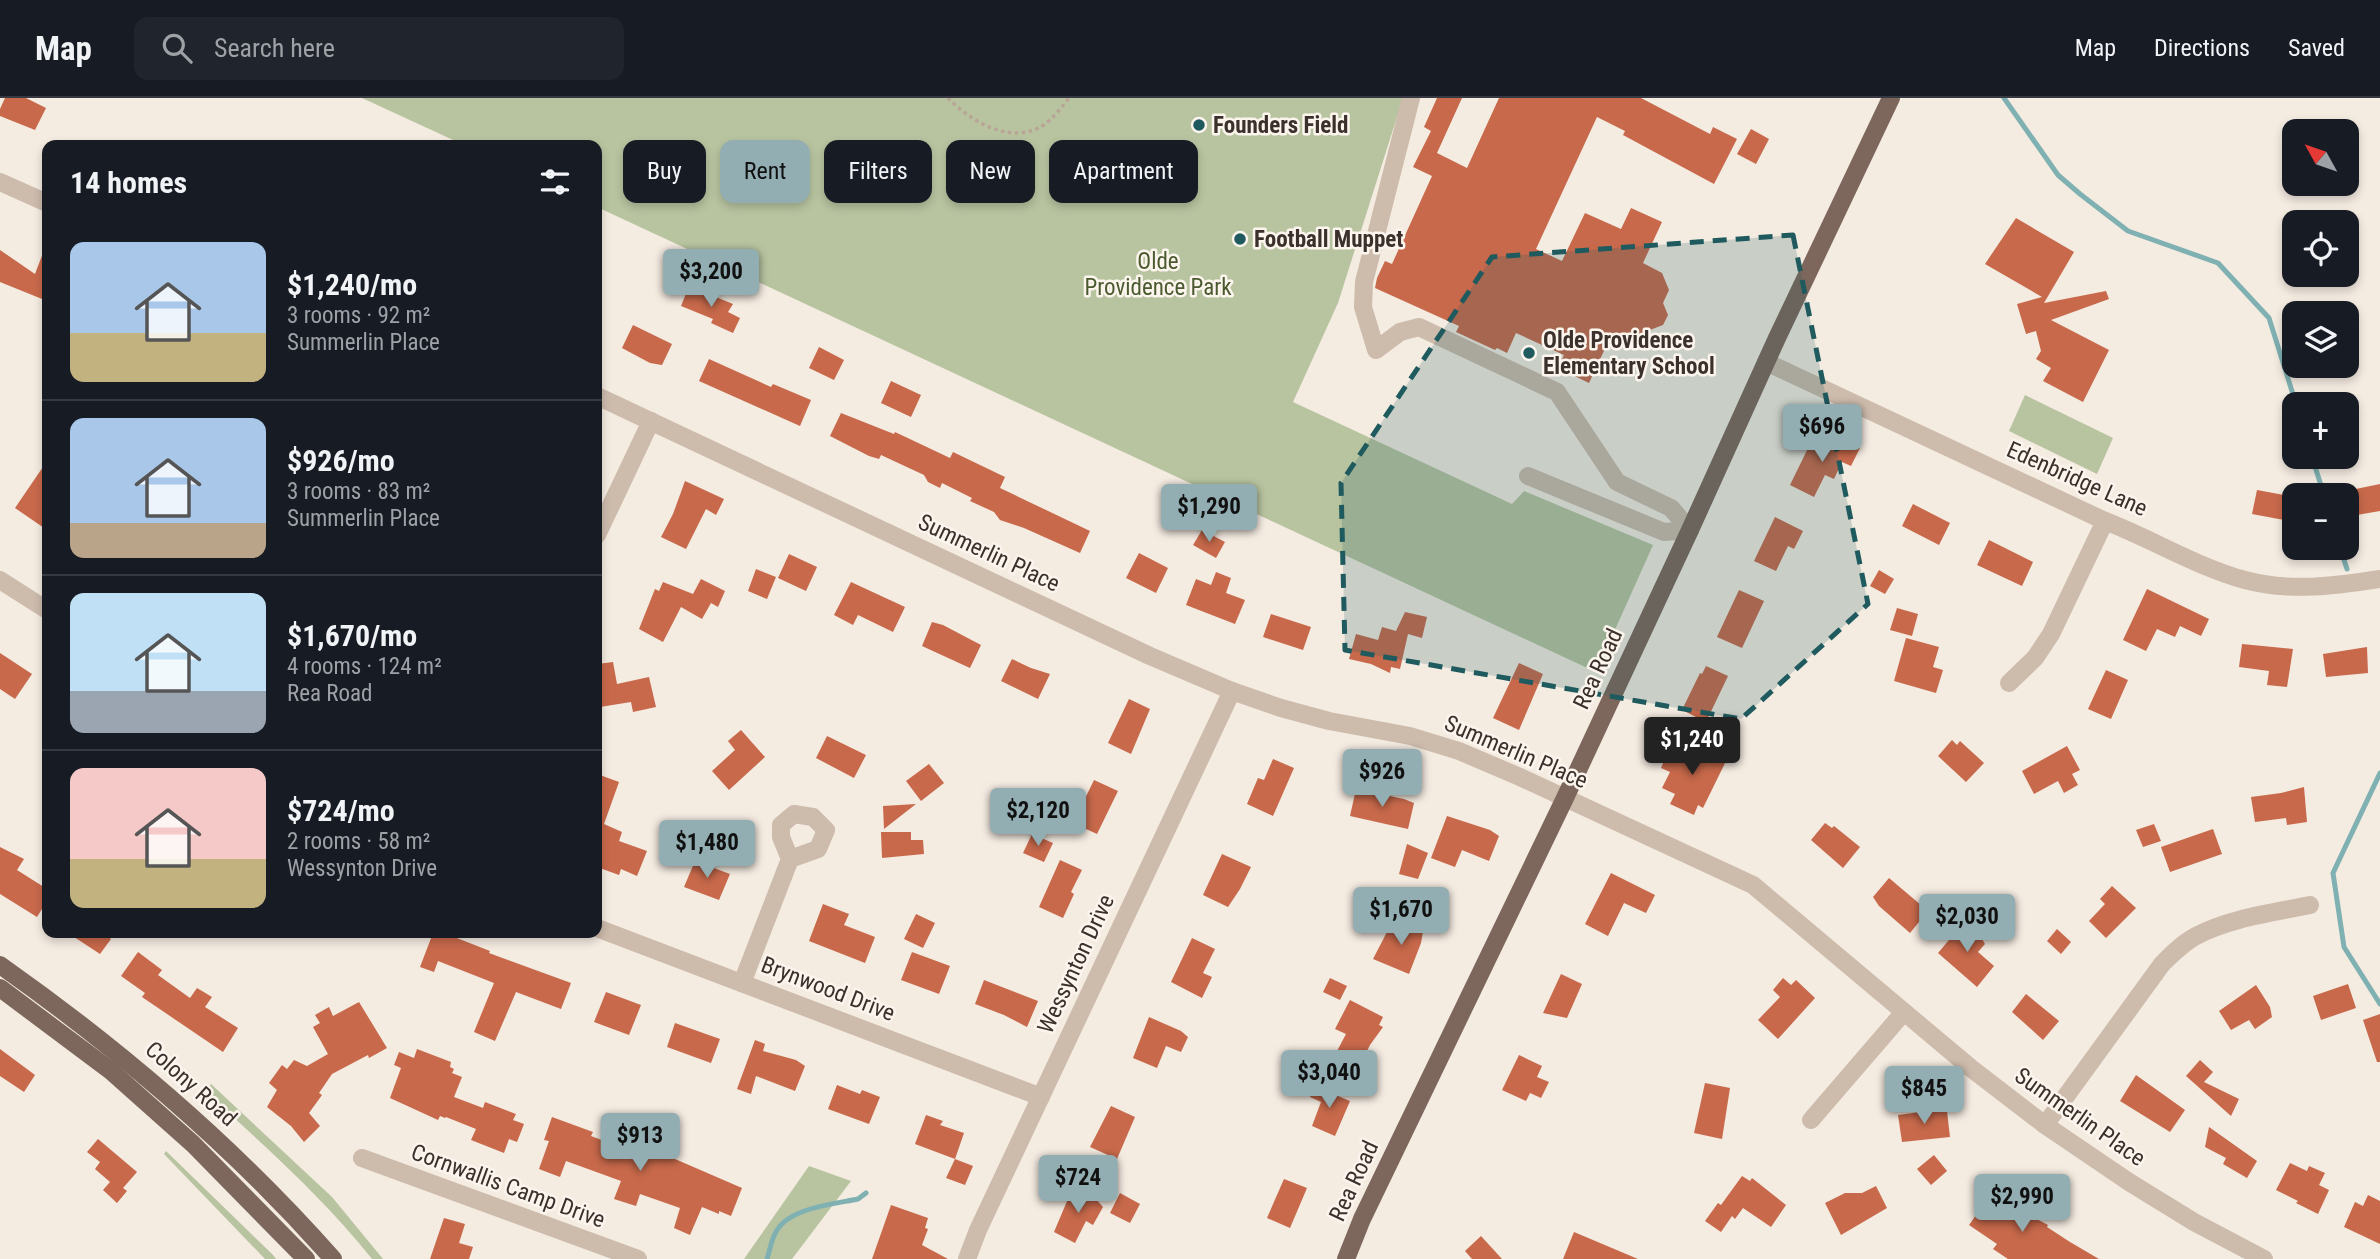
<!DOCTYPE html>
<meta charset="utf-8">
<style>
:root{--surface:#171b24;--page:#20242c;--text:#f1f3f6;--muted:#9ea1a6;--line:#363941;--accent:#92aeb2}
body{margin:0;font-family:"Roboto Condensed",sans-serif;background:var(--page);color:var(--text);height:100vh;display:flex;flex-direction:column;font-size:26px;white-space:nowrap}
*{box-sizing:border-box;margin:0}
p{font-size:23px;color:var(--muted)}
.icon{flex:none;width:38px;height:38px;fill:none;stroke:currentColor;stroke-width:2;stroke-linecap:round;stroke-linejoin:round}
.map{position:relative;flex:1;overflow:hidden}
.drawer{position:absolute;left:42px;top:42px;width:560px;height:798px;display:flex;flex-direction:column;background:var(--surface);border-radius:14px;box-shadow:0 4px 10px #0003}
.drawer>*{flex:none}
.hud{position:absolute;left:623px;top:42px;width:665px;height:63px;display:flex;gap:14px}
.needle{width:46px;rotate:310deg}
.buttons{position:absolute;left:2282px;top:21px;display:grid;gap:14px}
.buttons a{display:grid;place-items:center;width:77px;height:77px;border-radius:14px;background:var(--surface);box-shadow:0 4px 10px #0003;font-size:35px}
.price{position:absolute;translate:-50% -60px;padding:0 16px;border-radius:7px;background:var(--accent);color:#111;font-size:23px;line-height:46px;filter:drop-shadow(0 2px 4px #0008)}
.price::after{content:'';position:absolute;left:50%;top:42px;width:21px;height:16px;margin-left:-10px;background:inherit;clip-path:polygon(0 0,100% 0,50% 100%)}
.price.current{background:#222;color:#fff}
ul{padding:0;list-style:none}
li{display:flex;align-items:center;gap:21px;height:175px;padding:0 28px}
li+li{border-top:2px solid var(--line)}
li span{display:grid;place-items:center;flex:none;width:196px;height:140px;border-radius:14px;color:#555}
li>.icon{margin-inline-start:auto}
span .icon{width:84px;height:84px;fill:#fffc;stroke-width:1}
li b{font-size:30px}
h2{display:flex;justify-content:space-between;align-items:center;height:84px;padding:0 28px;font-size:30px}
.pill{padding:0 24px;border-radius:14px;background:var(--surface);box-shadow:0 4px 10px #0003;font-size:24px;line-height:63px}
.pill.current{background:var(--accent);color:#111}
header{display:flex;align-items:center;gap:42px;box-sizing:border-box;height:98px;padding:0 35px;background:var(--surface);border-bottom:2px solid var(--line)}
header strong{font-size:33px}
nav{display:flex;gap:38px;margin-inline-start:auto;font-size:24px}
.search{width:490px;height:63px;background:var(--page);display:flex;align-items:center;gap:18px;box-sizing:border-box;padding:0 24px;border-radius:14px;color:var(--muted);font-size:26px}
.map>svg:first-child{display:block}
</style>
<header>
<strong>Map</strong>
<div class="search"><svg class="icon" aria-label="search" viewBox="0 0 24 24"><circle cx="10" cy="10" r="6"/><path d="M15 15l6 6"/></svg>Search here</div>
<nav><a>Map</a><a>Directions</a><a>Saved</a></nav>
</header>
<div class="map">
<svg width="2380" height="1161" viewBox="0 0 2380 1161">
<rect width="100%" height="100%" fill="#f4ebe1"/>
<g fill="#b8c4a0">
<polygon points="362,0 1406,0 1397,19 1338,205 1293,304 1512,406 1524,393 1653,447 1596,574 597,109 597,47 464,47"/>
<polygon points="2025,297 2113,340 2097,376 2009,333"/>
<path d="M211,986L332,1099L383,1161H372C323,1099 263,1047 205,993Z"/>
<polygon points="166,1053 273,1157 276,1161 265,1161 164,1056"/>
<polygon points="809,1068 851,1083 792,1161 744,1161"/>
</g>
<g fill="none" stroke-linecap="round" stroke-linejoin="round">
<g stroke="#7fb0b2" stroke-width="5">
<polyline points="2004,0 2058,77 2080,96 2128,133 2218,165 2269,220 2296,306"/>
<polyline points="2312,359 2324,397"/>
<polyline points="2340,450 2347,471"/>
<polyline points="2380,675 2333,775 2344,849 2380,906"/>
<path d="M767,1161C770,1152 771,1142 776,1134C788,1110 834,1106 858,1101L866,1095"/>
</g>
</g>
<g fill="#c8694b">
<polygon points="5,0 26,0 46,10 35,32 0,18 0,11"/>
<polygon points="1437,0 1462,0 1437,55 1467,70 1499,0 1641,0 1710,36 1713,29 1737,41 1714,86 1623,37 1625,33 1597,19 1536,151 1562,163 1585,115 1621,131 1631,110 1662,124 1643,165 1662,175 1669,192 1663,205 1668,217 1663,227 1650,232 1645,244 1627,250 1609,242 1589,285 1558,270 1564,257 1516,235 1507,255 1497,250 1495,252 1456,234 1459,228 1375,190 1377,180 1385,163 1392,166 1432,78 1413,69 1431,33 1424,29"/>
<polygon points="1751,31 1769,41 1756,66 1737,56"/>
<polygon points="2016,120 2074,154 2044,205 2106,193 2109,201 2051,222 2109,252 2083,304 2043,283 2051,270 2036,261 2041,253 2036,233 2026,236 2017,206 2042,199 1985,166"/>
<polygon points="46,147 47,203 0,184 0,152 35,176"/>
<polygon points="689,188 733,206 728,214 740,220 733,235 711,225 713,221 681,208"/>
<polygon points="633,227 672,246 662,267 650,265 622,250"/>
<polygon points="819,249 844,262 834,282 809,270"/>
<polygon points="709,261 771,289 773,286 811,302 800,328 699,283"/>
<polygon points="891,283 921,297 911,319 881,305"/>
<polygon points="841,315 894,336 895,334 950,360 953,354 1005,379 1000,390 1090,433 1080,455 1024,430 1000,422 994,414 970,403 972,400 942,385 940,390 928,384 924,377 881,357 879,361 869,358 830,338"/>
<polygon points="1814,338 1836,348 1840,340 1860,350 1851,368 1842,364 1834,381 1825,377 1814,399 1790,387"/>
<polygon points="47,363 47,432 15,410"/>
<polygon points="685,383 724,401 716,417 706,411 686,451 661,439 673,416"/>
<polygon points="2380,386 2380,413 2351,418 2346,393"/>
<polygon points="2257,392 2294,399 2294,424 2252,416"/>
<polygon points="1913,406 1950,425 1939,447 1902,428"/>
<polygon points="1775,419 1803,433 1794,451 1788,448 1776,473 1754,463"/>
<polygon points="1202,432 1225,444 1216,460 1193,447"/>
<polygon points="1989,442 2033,464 2022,488 1977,467"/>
<polygon points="1139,455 1168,470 1156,495 1126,480"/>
<polygon points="789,456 817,469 806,493 778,480"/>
<polygon points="756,471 776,479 767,501 748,493"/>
<polygon points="1879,472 1894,481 1885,496 1870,488"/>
<polygon points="1216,474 1231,480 1226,495 1245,502 1235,526 1186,507 1196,481 1211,487"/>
<polygon points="701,481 725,493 718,509 711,505 702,521 681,509 663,544 639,531 655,491 659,493 663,484 693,496"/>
<polygon points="851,484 905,509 893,534 858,517 853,527 834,517"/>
<polygon points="2147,491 2209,521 2201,538 2180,528 2175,539 2157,531 2146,553 2123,542"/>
<polygon points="1739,492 1764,503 1742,550 1717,539"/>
<polygon points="1897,510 1918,516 1912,538 1890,532"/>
<polygon points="1405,514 1427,519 1422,540 1408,536 1400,571 1391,569 1390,575 1371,566 1349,561 1356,536 1378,542 1382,529 1396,533"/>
<polygon points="1271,516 1311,529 1303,552 1263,539"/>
<polygon points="932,524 943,527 981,547 970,570 922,548"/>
<polygon points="1906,540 1939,549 1933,569 1943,572 1936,595 1894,583"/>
<polygon points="2242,546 2293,551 2287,589 2267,587 2269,573 2239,569"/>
<polygon points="2367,549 2368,575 2326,579 2323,556"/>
<polygon points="0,555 32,576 15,601 0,591"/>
<polygon points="1012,561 1031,570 1050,576 1038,601 1001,583"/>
<polygon points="613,564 617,586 649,579 656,609 633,614 631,604 600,609 597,594 597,566"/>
<polygon points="1519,565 1543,576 1519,632 1493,620"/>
<polygon points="1706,568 1728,578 1706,624 1682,612 1700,575 1702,576"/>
<polygon points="2106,572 2128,582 2111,621 2088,611"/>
<polygon points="1129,601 1150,611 1131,656 1108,645"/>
<polygon points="741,632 765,659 729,692 712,673 735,652 728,643"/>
<polygon points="827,638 866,657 854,680 816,660"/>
<polygon points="1952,642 1957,647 1960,643 1984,665 1966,684 1938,658"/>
<polygon points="1684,644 1726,663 1703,710 1698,707 1694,717 1670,706 1675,696 1662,690 1670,674 1661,670 1667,656 1676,661"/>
<polygon points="2067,648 2080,672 2072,676 2078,687 2064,695 2058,683 2034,696 2022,673"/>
<polygon points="1273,661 1294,670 1273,718 1247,706 1258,680 1264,682"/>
<polygon points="929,666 944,685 921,703 906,683"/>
<polygon points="600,677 619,684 604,726 622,734 619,743 647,753 637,778 621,771 619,777 597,769 597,685"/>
<polygon points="1094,682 1118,693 1097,736 1073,725"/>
<polygon points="2304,689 2307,724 2287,727 2286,720 2255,724 2251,699 2281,695"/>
<polygon points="1356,691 1404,701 1414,705 1408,731 1350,718"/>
<polygon points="916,706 884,731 883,708"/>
<polygon points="1447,718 1490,732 1499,738 1489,763 1462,752 1455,769 1431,760"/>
<polygon points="1825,725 1832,730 1834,728 1860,749 1843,770 1811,742"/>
<polygon points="2154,726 2161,743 2143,749 2136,732"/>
<polygon points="2213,731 2222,756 2170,774 2161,749"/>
<polygon points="881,734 911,734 911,742 923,742 924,756 882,760"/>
<polygon points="1032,736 1053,745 1044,764 1023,755"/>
<polygon points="1407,746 1428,755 1418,781 1399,776"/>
<polygon points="0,749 24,761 17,772 47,791 47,803 37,819 0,796"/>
<polygon points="1222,756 1251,769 1240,791 1228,809 1203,797"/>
<polygon points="1060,762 1082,772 1071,794 1074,796 1063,820 1039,809"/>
<polygon points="695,763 730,776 719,802 684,789"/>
<polygon points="1611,775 1655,797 1646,815 1624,805 1608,838 1585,826"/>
<polygon points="1889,780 1928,813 1910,835 1879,808 1873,799"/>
<polygon points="2112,788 2136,810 2106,840 2089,823 2105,806 2100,801"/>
<polygon points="823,806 849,816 844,827 875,839 865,865 809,843"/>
<polygon points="916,816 935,825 923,850 904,841"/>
<polygon points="1410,821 1424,828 1421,845 1409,876 1373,861 1388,832 1397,836 1402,826 1408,826"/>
<polygon points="1965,823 1978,834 1985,846 1978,854 1994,868 1977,889 1938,855"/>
<polygon points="2057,831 2071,844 2061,856 2047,843"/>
<polygon points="68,835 103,835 111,841 100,856"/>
<polygon points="433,835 444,835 490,853 489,855 571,885 561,911 516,894 495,943 474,934 494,885 438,863 434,874 420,869"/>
<polygon points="1192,840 1215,851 1203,875 1212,879 1202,900 1171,884"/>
<polygon points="138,854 162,872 158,877 190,900 197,890 212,899 205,909 238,930 223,954 142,899 145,895 121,878"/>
<polygon points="912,854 950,868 939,896 901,882"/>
<polygon points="1561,876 1582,886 1567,920 1543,915"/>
<polygon points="1330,880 1347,888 1340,902 1323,894"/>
<polygon points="1783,880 1791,887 1796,882 1815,900 1778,941 1758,922 1780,899 1773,892"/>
<polygon points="984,882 1038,903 1027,929 1004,917 975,906"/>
<polygon points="2348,886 2356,910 2321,922 2313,898"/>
<polygon points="2256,887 2270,909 2272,919 2255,931 2249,922 2231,932 2219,913"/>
<polygon points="606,894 641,907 629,937 594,924"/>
<polygon points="2026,896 2059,923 2043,942 2012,914"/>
<polygon points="1350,902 1383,919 1379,927 1383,929 1370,947 1360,967 1336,955 1346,936 1335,931"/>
<polygon points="359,904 387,950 369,960 368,957 332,976 319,995 322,997 309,1015 320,1028 304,1044 291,1028 267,1009 277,992 269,985 282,967 287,971 294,962 307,968 328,956 313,929 320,925 315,917 329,909 333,918"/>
<polygon points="2380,916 2380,964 2377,964 2363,922"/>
<polygon points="1149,919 1181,933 1188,939 1181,954 1166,948 1157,970 1133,960"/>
<polygon points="675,925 720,941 711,965 667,949"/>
<polygon points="755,942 765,946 763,953 796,962 805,968 795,993 756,978 751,996 737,991"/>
<polygon points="0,951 35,977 24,994 0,978"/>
<polygon points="417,951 451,964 450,969 454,971 452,975 462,979 454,999 483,1010 485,1004 516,1016 513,1022 524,1026 517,1044 509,1041 504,1055 471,1042 476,1031 446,1019 445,1020 440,1018 438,1022 390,1000 401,970 394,967 399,954 414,960"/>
<polygon points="1519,957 1542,968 1537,979 1549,984 1541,1000 1530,995 1526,1003 1502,992"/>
<polygon points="2200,962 2213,974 2204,984 2239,1001 2231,1018 2186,978"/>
<polygon points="2136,977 2185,1012 2170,1034 2120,1003"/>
<polygon points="1316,984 1330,990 1328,994 1350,1003 1335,1038 1312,1028 1321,1004 1310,999"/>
<polygon points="1705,985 1730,990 1722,1041 1694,1035"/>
<polygon points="837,987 860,996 862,992 880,999 869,1026 828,1011"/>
<polygon points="1111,1008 1135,1019 1117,1061 1090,1049"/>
<polygon points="1936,1012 1947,1013 1950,1039 1902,1044 1898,1017"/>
<polygon points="926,1017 943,1023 940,1027 964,1035 955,1061 915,1046"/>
<polygon points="552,1019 593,1034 591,1038 633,1054 635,1046 675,1061 742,1090 731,1118 719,1113 719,1116 702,1109 690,1137 674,1130 680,1110 640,1096 636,1108 614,1101 621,1083 566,1063 560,1079 539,1071 549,1043 544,1042"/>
<polygon points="2209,1029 2257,1063 2247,1080 2223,1066 2226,1060 2205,1049"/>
<polygon points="98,1041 137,1074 123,1090 127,1093 117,1105 103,1092 110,1084 95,1071 100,1064 87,1054"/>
<polygon points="1934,1057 1947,1073 1931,1087 1917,1071"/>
<polygon points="955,1061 973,1068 965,1087 946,1080"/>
<polygon points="2290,1065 2307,1073 2309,1068 2325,1075 2319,1087 2329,1092 2318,1116 2296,1105 2298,1103 2276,1092"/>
<polygon points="1742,1078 1750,1083 1752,1080 1786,1107 1771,1129 1743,1110 1735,1121 1732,1118 1721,1134 1705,1123 1718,1105 1721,1107"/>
<polygon points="1284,1081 1307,1090 1290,1130 1267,1120"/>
<polygon points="1876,1088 1887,1110 1841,1137 1825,1105 1845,1095 1862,1095"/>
<polygon points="1073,1089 1096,1101 1103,1109 1093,1127 1086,1123 1075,1145 1054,1134"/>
<polygon points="1993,1093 2020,1112 2048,1127 2047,1129 2070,1144 2099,1161 2008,1161 1993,1151 1997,1146 1969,1127"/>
<polygon points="1120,1095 1140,1106 1130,1125 1110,1115"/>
<polygon points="2368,1097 2380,1103 2380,1146 2344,1129 2355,1104 2363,1108"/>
<polygon points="891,1107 928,1120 925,1130 928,1131 922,1147 948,1161 872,1161"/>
<polygon points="444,1120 465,1126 459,1145 473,1149 469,1161 430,1161"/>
<polygon points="1574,1134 1638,1161 1563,1161"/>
<polygon points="1481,1138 1502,1161 1472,1161 1465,1153"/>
</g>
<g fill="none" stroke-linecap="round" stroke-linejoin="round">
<path stroke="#b9a596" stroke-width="3.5" stroke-dasharray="3.5 3.5" stroke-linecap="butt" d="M948,0C970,23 1010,47 1042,28C1052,22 1062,9 1069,0"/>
<g stroke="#cdbbac" stroke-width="18">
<polyline points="1411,0 1364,184 1363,209 1376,252 1400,234 1419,229 1557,294 1617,384 1671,410 1690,432"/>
<polyline points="0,84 47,105"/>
<path d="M1766,264L2105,423C2152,441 2197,469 2245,482C2289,494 2336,488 2380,481"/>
<polyline points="597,298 1150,558 1232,593 1281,610 1329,623 1410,638 1459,653 1520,679 1753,787 1972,971 2045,1027 2129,1084 2194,1124 2264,1161"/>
<polyline points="1528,378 1664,434 1690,432"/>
<polyline points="597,437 651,323"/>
<polyline points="0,482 47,512"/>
<polyline points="2009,585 2035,560 2051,536 2105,423"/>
<polyline points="597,830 1041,999"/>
<polyline points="742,885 790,761 818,751 826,732 813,719 794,716 781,727 781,739 790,761"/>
<polyline points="1811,1022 1904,914"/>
<path d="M2045,1027L2162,866C2172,856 2183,845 2196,838C2230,820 2272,815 2310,807"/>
<polyline points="362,1060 638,1161"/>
<polyline points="967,1161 978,1132 1232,593"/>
</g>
<g stroke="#7d675c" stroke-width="18">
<path d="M0,867C122,953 234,1049 333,1161"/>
<polyline points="0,890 111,973 193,1046 306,1161"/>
<polyline points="1346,1161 1362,1121 1565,700 1690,432 1777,240 1891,0"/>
</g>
</g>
<path fill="#1f5a5e" fill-opacity="0.2" stroke="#1f5a5e" stroke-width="5" stroke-dasharray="14 9" stroke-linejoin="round" d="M1793,137L1868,506L1741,621L1345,552L1341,385L1492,159Z"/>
<g fill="#1f5a5e" stroke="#fbf5ee" stroke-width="2.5">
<circle cx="1199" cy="27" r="7"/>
<circle cx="1240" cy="141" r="7"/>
<circle cx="1529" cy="255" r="7"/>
</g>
<g text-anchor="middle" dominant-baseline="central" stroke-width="5" stroke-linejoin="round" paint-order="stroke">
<g font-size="23" font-weight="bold" fill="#3b302b" stroke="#fbf5ee" text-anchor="start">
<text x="1213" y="27">Founders Field</text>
<text x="1254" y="141">Football Muppet</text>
<text x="1543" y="242">Olde Providence<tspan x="1543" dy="26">Elementary School</tspan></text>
</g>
<g font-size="23" fill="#4a5a2e" stroke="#fbf5ee">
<text x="1158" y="163">Olde<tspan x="1158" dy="26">Providence Park</tspan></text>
</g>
<g font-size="23" fill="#3b302b" stroke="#fbf5ee">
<text transform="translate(2077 381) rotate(24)">Edenbridge Lane</text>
<text transform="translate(989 455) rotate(25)">Summerlin Place</text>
<text transform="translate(1598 571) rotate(-65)">Rea Road</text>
<text transform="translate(1516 654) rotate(23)">Summerlin Place</text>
<text transform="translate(1076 866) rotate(-65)">Wessynton Drive</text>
<text transform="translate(828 891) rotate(21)">Brynwood Drive</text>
<text transform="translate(191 986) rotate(42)">Colony Road</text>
<text transform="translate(2080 1019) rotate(35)">Summerlin Place</text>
<text transform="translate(1354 1083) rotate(-65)">Rea Road</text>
<text transform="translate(508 1088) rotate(20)">Cornwallis Camp Drive</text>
</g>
</g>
</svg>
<div class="buttons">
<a><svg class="needle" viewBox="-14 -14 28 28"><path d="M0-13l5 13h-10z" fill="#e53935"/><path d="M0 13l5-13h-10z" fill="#9ea1a6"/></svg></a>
<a><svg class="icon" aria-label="locate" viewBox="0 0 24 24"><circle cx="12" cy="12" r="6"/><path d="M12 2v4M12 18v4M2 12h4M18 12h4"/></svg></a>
<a><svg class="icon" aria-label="layers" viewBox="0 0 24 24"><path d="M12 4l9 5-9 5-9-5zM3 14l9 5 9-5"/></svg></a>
<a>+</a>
<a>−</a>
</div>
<b class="price" style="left:711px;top:211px">$3,200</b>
<b class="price" style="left:1822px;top:366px">$696</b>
<b class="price" style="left:1209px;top:446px">$1,290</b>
<b class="price current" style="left:1692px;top:679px">$1,240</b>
<b class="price" style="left:1382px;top:711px">$926</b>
<b class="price" style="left:1038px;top:750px">$2,120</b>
<b class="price" style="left:707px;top:782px">$1,480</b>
<b class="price" style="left:1401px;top:849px">$1,670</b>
<b class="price" style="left:1967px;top:856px">$2,030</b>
<b class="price" style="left:1329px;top:1012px">$3,040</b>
<b class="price" style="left:1924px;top:1028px">$845</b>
<b class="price" style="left:640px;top:1075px">$913</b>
<b class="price" style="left:1078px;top:1117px">$724</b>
<b class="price" style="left:2022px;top:1136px">$2,990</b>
<div class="hud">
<a class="pill">Buy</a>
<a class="pill current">Rent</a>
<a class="pill">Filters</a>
<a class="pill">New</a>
<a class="pill">Apartment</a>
</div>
<section class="drawer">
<h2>14 homes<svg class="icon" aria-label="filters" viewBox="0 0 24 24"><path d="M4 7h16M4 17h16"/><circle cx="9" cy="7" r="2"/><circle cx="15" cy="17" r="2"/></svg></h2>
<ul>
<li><span style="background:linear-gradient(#a9c7e8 65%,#c2b280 0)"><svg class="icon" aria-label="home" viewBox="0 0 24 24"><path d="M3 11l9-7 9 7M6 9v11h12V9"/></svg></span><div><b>$1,240/mo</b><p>3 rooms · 92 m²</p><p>Summerlin Place</p></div></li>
<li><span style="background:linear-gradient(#a9c7e8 75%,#b9a48a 0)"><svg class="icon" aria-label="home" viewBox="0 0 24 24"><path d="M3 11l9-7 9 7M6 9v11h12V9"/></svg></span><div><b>$926/mo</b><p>3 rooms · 83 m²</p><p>Summerlin Place</p></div></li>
<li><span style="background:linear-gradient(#bfe0f5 70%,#9aa5b1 0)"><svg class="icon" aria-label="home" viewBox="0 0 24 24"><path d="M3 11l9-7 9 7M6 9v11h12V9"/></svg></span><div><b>$1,670/mo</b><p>4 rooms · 124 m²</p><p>Rea Road</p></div></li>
<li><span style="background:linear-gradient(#f6c9c9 65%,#c2b280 0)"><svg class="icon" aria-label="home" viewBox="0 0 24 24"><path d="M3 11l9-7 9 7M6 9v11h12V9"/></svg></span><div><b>$724/mo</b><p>2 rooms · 58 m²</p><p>Wessynton Drive</p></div></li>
</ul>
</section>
</div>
